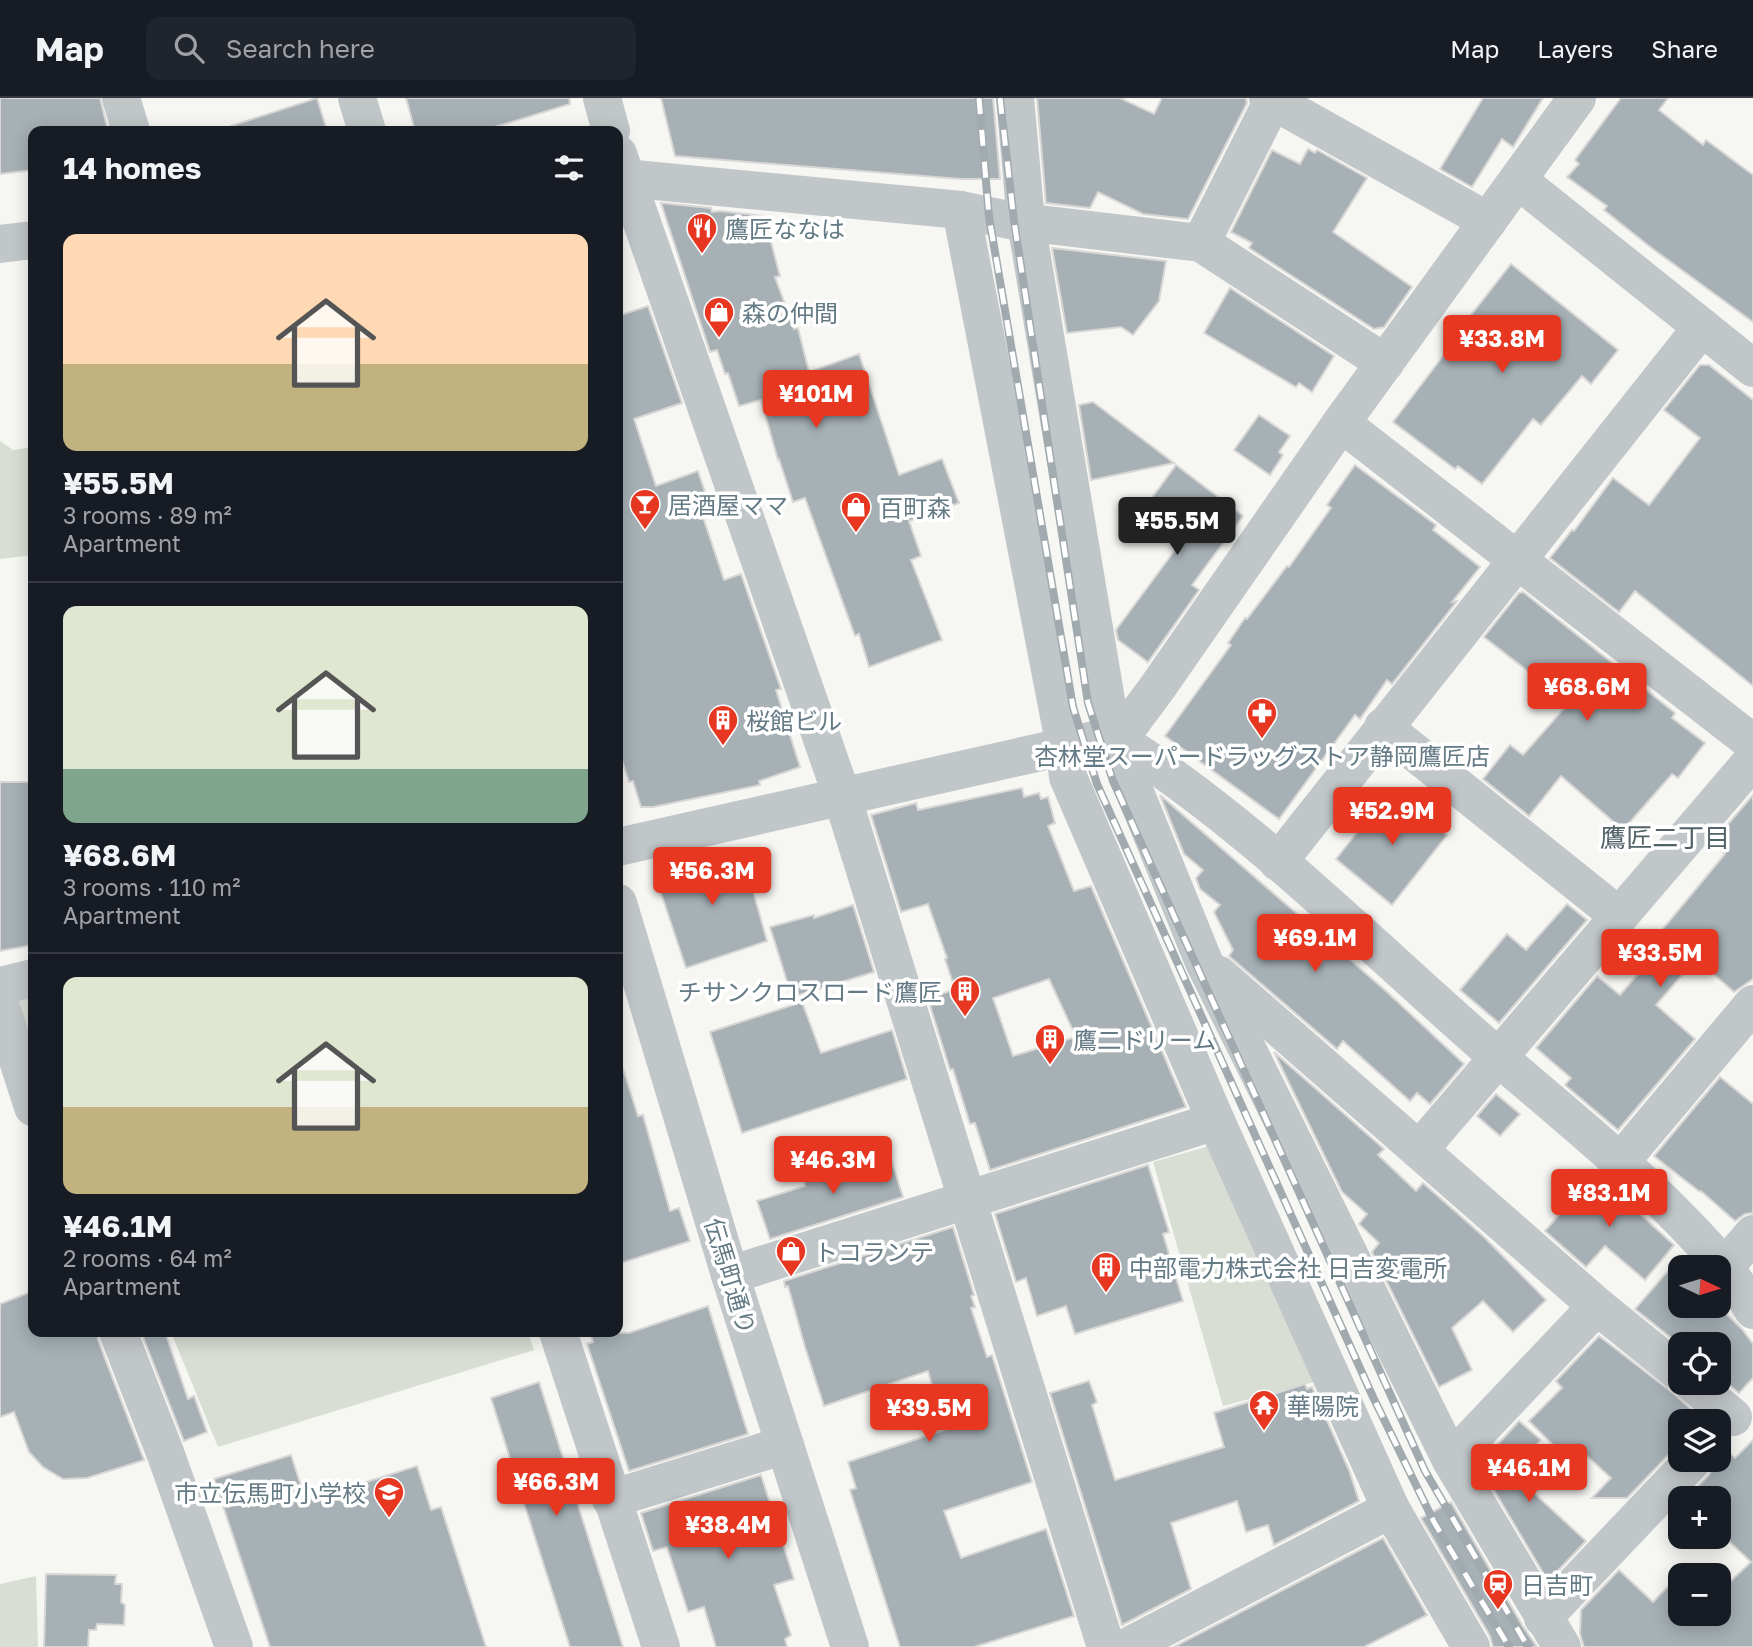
<!DOCTYPE html>
<meta charset="utf-8">
<style>
:root{--surface:#171b24;--page:#20242c;--text:#f1f3f6;--muted:#9ea1a6;--line:#363941;--accent:#e83721}
body{margin:0;font-family:"Golos Text","Noto Sans JP",sans-serif;background:var(--page);color:var(--text);height:100vh;display:flex;flex-direction:column;font-size:26px;white-space:nowrap}
*{box-sizing:border-box;margin:0}
p{font-size:23px;color:var(--muted)}
.icon{flex:none;width:38px;height:38px;fill:none;stroke:currentColor;stroke-width:2;stroke-linecap:round;stroke-linejoin:round}
.map{position:relative;flex:1;overflow:hidden}
.sheet{position:absolute;left:28px;top:28px;width:595px;height:1211px;display:flex;flex-direction:column;background:var(--surface);border-radius:14px;box-shadow:0 4px 18px #0003}
.sheet>*{flex:none}
.needle{width:46px;rotate:94deg}
.controls{position:absolute;left:1668px;top:1157px;display:grid;gap:14px}
.controls a{display:grid;place-items:center;width:63px;height:63px;border-radius:14px;background:var(--surface);box-shadow:0 4px 18px #0003;font-size:35px}
.price{position:absolute;translate:-50% -60px;padding:0 16px;border-radius:7px;background:var(--accent);color:#fff;font-size:23px;line-height:46px;filter:drop-shadow(0 2px 4px #0008)}
.price::after{content:'';position:absolute;left:50%;top:42px;width:21px;height:16px;margin-left:-10px;background:inherit;clip-path:polygon(0 0,100% 0,50% 100%)}
.price.current{background:#222;color:#fff}
ul{padding:0;list-style:none}
li{display:grid;align-content:center;gap:14px;height:371px;padding:0 35px}
li+li{border-top:2px solid var(--line)}
li span{display:grid;place-items:center;height:217px;border-radius:14px;color:#555}
li>.icon{margin-inline-start:auto}
span .icon{width:126px;height:126px;fill:#fffc;stroke-width:1}
li b{font-size:30px}
h2{display:flex;justify-content:space-between;align-items:center;height:84px;padding:0 35px;font-size:30px}
header{display:flex;align-items:center;gap:42px;box-sizing:border-box;height:98px;padding:0 35px;background:var(--surface);border-bottom:2px solid var(--line)}
header strong{font-size:33px}
nav{display:flex;gap:38px;margin-inline-start:auto;font-size:24px}
.search{width:490px;height:63px;background:var(--page);display:flex;align-items:center;gap:18px;box-sizing:border-box;padding:0 24px;border-radius:14px;color:var(--muted);font-size:26px}
.map>svg:first-child{display:block}
</style>
<header>
<strong>Map</strong>
<div class="search"><svg class="icon" aria-label="search" viewBox="0 0 24 24"><circle cx="10" cy="10" r="6"/><path d="M15 15l6 6"/></svg>Search here</div>
<nav><a>Map</a><a>Layers</a><a>Share</a></nav>
</header>
<div class="map">
<svg width="1753" height="1549" viewBox="0 0 1753 1549">
<rect width="100%" height="100%" fill="#f6f6f3"/>
<g fill="#d8ded4">
<polygon points="0,343 13,352 33,349 33,457 0,461"/>
<polygon points="33,881 33,986 0,888"/>
<polygon points="1209,1048 1314,1284 1223,1308 1153,1064"/>
<polygon points="171,1234 528,1234 534,1252 218,1349"/>
<polygon points="36,1478 38,1549 0,1549 0,1486"/>
</g>
<g fill="#a6b0b5" stroke="#d8d7d5" stroke-width="2" fill-rule="evenodd">
<polygon points="0,0 100,0 108,33 33,33 33,72 0,76"/>
<polygon points="317,0 327,33 231,33 231,28"/>
<polygon points="406,0 569,0 570,6 482,33 415,33"/>
<polygon points="661,0 993,0 1000,81 961,81 675,58"/>
<polygon points="1037,0 1120,0 1154,16 1162,0 1246,0 1247,5 1188,121 1143,116 1098,94 1090,110 1046,105"/>
<polygon points="1483,0 1543,0 1513,49 1502,41 1472,89 1440,71"/>
<polygon points="1621,0 1668,0 1659,12 1703,47 1706,42 1753,77 1753,224 1649,148 1604,112 1607,108 1567,79 1579,66 1575,62"/>
<polygon points="1308,51 1315,55 1317,52 1367,80 1333,134 1412,189 1384,229 1374,231 1249,150 1252,145 1231,134 1272,52 1300,66"/>
<polygon points="661,105 711,110 712,114 720,113 764,118 780,178 775,179 794,231 798,230 809,274 859,256 899,377 942,361 959,405 909,423 921,458 911,462 942,542 869,569 859,536 855,538 805,400 793,404 779,361 778,362 761,302 739,308 728,275 725,276 717,252 710,254"/>
<polygon points="1052,150 1166,163 1159,203 1133,237 1121,229 1067,235"/>
<polygon points="1511,166 1618,252 1591,286 1582,278 1541,327 1533,321 1482,386 1458,368 1455,371 1393,324 1452,246 1450,244"/>
<polygon points="1230,190 1334,258 1312,294 1299,285 1296,289 1204,235"/>
<polygon points="648,208 682,305 634,321 656,388 698,373 706,397 697,401 724,482 741,476 781,591 776,592 800,669 759,683 760,687 653,709 641,709 633,683 629,684 618,650 618,218"/>
<polygon points="1700,267 1709,267 1753,302 1753,588 1635,493 1619,514 1550,460 1572,432 1574,433 1613,380 1649,407 1700,340 1664,312"/>
<polygon points="1093,304 1174,365 1091,382 1079,307"/>
<polygon points="1259,317 1290,338 1279,354 1283,357 1270,377 1234,352"/>
<polygon points="1176,367 1243,418 1192,487 1199,492 1148,564 1118,542 1116,532 1178,448 1138,419"/>
<polygon points="1355,367 1436,427 1433,432 1480,469 1452,504 1457,503 1392,586 1387,582 1360,621 1355,617 1279,721 1165,638 1231,547 1228,545 1245,520 1247,521 1287,468 1289,469 1331,410 1327,407"/>
<polygon points="1523,494 1675,615 1672,620 1705,645 1678,680 1672,676 1623,732 1561,678 1529,718 1483,681 1510,647 1523,657 1569,605 1484,539 1519,495"/>
<polygon points="0,684 33,684 33,847 0,853"/>
<path d="M1022,690L1024,699L1039,695L1041,701L1048,699L1055,725L1048,728L1074,793L1091,788L1186,1009L990,1072L975,1025L970,1026L953,971L950,972L928,901L955,891L945,861L947,860L928,806L901,814L871,717L916,705L918,712ZM1049,881L1076,939L1013,958L993,900Z"/>
<polygon points="1391,692 1447,737 1392,807 1336,761"/>
<polygon points="1160,697 1386,893 1464,966 1430,1006 1417,995 1410,1003 1343,943 1337,951 1229,858 1233,852 1214,814 1220,807 1200,791 1196,780 1203,772 1184,756"/>
<polygon points="1753,697 1753,881 1734,894 1696,861 1656,907 1695,941 1618,1032 1565,987 1571,980 1536,950 1597,878 1620,897 1670,839 1662,832 1725,756 1712,745"/>
<polygon points="741,750 767,843 686,870 661,795 664,777 676,767"/>
<polygon points="1567,806 1587,822 1499,925 1460,892 1507,836 1526,852"/>
<polygon points="853,807 874,874 792,899 770,829 814,817 814,820"/>
<polygon points="802,904 821,955 892,932 907,981 742,1035 710,934"/>
<polygon points="1274,954 1384,1051 1378,1057 1416,1093 1423,1085 1483,1138 1546,1202 1513,1234 1483,1203 1452,1230 1472,1272 1439,1289 1372,1154 1379,1145 1359,1126 1367,1116 1342,1094"/>
<polygon points="623,971 638,1018 643,1017 670,1113 679,1110 690,1143 618,1166 618,972"/>
<polygon points="1720,979 1753,1006 1753,1115 1745,1116 1735,1123 1701,1093 1700,1094 1654,1058"/>
<polygon points="1496,996 1520,1016 1500,1038 1477,1018"/>
<polygon points="887,1049 903,1099 770,1141 757,1103 805,1088 804,1084 864,1065 861,1057"/>
<polygon points="1148,1067 1169,1134 1163,1136 1183,1203 1075,1236 1066,1208 1037,1218 1026,1180 1016,1184 995,1116"/>
<polygon points="1595,1075 1674,1147 1645,1182 1605,1148 1586,1169 1545,1133"/>
<polygon points="953,1129 974,1197 971,1198 975,1209 971,1210 987,1259 992,1257 1032,1384 944,1413 961,1460 1046,1431 1074,1518 974,1549 900,1549 850,1392 856,1390 848,1364 944,1332 928,1273 824,1308 805,1249 788,1188 785,1189 784,1183"/>
<polygon points="1680,1159 1680,1208 1718,1208 1742,1231 1753,1246 1753,1280 1739,1295 1718,1278 1718,1246 1680,1247 1635,1211"/>
<polygon points="33,1193 33,1234 97,1234 98,1242 144,1362 87,1380 63,1381 43,1369 29,1354 14,1314 0,1319 0,1206"/>
<polygon points="708,1208 748,1336 629,1373 587,1246 593,1244 590,1234 629,1235"/>
<polygon points="141,1234 165,1234 188,1301 194,1298 207,1334 184,1343"/>
<polygon points="1599,1238 1673,1295 1703,1322 1680,1323 1680,1345 1627,1400 1592,1400 1611,1380 1575,1347 1564,1358 1529,1323 1562,1290 1556,1283"/>
<polygon points="1089,1283 1097,1304 1092,1307 1115,1382 1224,1349 1214,1315 1305,1286 1307,1291 1312,1289 1349,1372 1359,1403 1274,1447 1268,1427 1246,1434 1237,1403 1171,1425 1191,1491 1122,1527 1050,1295"/>
<polygon points="539,1284 602,1483 623,1549 570,1549 523,1402 491,1300"/>
<polygon points="1519,1323 1541,1342 1511,1374 1586,1443 1548,1483 1479,1367"/>
<polygon points="1753,1342 1753,1549 1584,1549 1580,1536 1581,1512 1619,1472 1653,1504 1679,1477 1680,1516 1718,1516 1718,1495 1751,1464 1718,1433 1718,1400 1687,1400 1709,1377 1714,1368 1714,1362 1718,1362 1718,1345 1735,1360"/>
<polygon points="291,1357 306,1403 417,1368 431,1412 441,1409 486,1549 270,1549 214,1381"/>
<polygon points="761,1377 794,1481 774,1487 791,1537 785,1541 787,1549 716,1549 704,1509 688,1514 667,1449 653,1453 641,1415"/>
<polygon points="1451,1404 1522,1527 1537,1549 1493,1549 1490,1538 1421,1420"/>
<polygon points="1383,1440 1427,1517 1364,1549 1174,1549"/>
<polygon points="46,1476 116,1477 115,1486 122,1486 121,1504 125,1507 124,1527 97,1526 96,1532 89,1532 88,1549 44,1549"/>
</g>
<g fill="none" stroke-linecap="round" stroke-linejoin="round">
<g stroke="#c1c6c9" stroke-width="38">
<polyline points="121,0 131,33"/>
<polyline points="357,0 367,33"/>
<polyline points="602,0 611,33"/>
<polyline points="1015,0 1026,124 1112,638 1204,864 1451,1362 1562,1549"/>
<polyline points="1268,0 1488,123"/>
<polyline points="618,56 842,698 1106,1549"/>
<polyline points="624,80 961,112 1014,123 1201,145 1385,265"/>
<polyline points="1518,82 1753,270"/>
<polyline points="961,112 1065,649 1068,679 1216,1023 1391,1411 1471,1549"/>
<polyline points="1201,145 1274,0"/>
<polyline points="0,146 33,142"/>
<polyline points="1341,325 1753,645"/>
<polyline points="1383,629 1619,818"/>
<path d="M1112,638C1251,725 1374,852 1498,959C1555,1008 1612,1054 1665,1106C1698,1139 1730,1171 1753,1212"/>
<polyline points="618,749 1112,638 1131,625 1157,590 1341,325 1577,0"/>
<polyline points="1278,764 1702,229"/>
<polyline points="618,805 730,1177 850,1549"/>
<polyline points="1219,877 1597,1208 1680,1275"/>
<polyline points="0,888 33,880"/>
<polyline points="0,906 33,1009"/>
<polyline points="1419,1052 1753,662"/>
<polyline points="1621,1063 1753,906"/>
<polyline points="1725,1169 1753,1136"/>
<polyline points="730,1177 1216,1023"/>
<polyline points="118,1234 166,1357 234,1549"/>
<polyline points="558,1234 661,1549"/>
<polyline points="1691,1284 1733,1319"/>
<polyline points="1451,1362 1597,1208"/>
<polyline points="611,1401 785,1347"/>
<polyline points="1543,1520 1693,1362"/>
<polyline points="1127,1549 1391,1411"/>
</g>
<g stroke="#a1aaae" stroke-width="8">
<g id="rail">
<polyline points="979,0 989,119 1073,609 1097,686 1373,1299 1434,1424 1509,1549"/>
<polyline points="1000,0 1014,123 1088,605 1113,683 1425,1373 1528,1549"/>
</g>
</g>
<use href="#rail" stroke="#fff" stroke-width="5" stroke-dasharray="16" stroke-linecap="butt"/>
</g>
<defs>
<g id="restaurant-pin" transform="scale(1.575)"><path d="M0 17L-7.5 6A9.5 9.5 0 1 1 7.5 6Z" fill="#e83721" stroke="#fff"/><path d="M-5-6h1v4h1v-4h1v4h1v-4h1v5L-1.5 .5V6h-2V.5L-5-1ZM5-6V6H3V1.5H1.5Q1.5-4 5-6Z" fill="#fff"/></g>
<g id="shop-pin" transform="scale(1.575)"><path d="M0 17L-7.5 6A9.5 9.5 0 1 1 7.5 6Z" fill="#e83721" stroke="#fff"/><path d="M-5-2.5h2.3a2.7 3.5 0 0 1 5.4 0H5L5.5 6h-11ZM-1.5-2.5h3a1.5 2.3 0 0 0-3 0Z" fill="#fff"/></g>
<g id="bar-pin" transform="scale(1.575)"><path d="M0 17L-7.5 6A9.5 9.5 0 1 1 7.5 6Z" fill="#e83721" stroke="#fff"/><path d="M-6-5H6L.8 .8V4.5H3.5V6h-7V4.5H-.8V.8Z" fill="#fff"/></g>
<g id="pharmacy-pin" transform="scale(1.575)"><path d="M0 17L-7.5 6A9.5 9.5 0 1 1 7.5 6Z" fill="#e83721" stroke="#fff"/><path d="M-2-6h4v4h4v4h-4v4h-4v-4h-4v-4h4Z" fill="#fff"/></g>
<g id="building-pin" transform="scale(1.575)"><path d="M0 17L-7.5 6A9.5 9.5 0 1 1 7.5 6Z" fill="#e83721" stroke="#fff"/><path d="M-4-6H4V6H1V3H-1V6H-4ZM-2.5-4.3h1.7v1.8h-1.7ZM.8-4.3h1.7v1.8H.8ZM-2.5-1h1.7V.8h-1.7ZM.8-1h1.7V.8H.8Z" fill="#fff"/></g>
<g id="temple-pin" transform="scale(1.575)"><path d="M0 17L-7.5 6A9.5 9.5 0 1 1 7.5 6Z" fill="#e83721" stroke="#fff"/><path d="M0-6L5-2H3V0L6.5 2.5H4V6H1.5V3h-3V6H-4V2.5H-6.5L-3 0V-2H-5Z" fill="#fff"/></g>
<g id="school-pin" transform="scale(1.575)"><path d="M0 17L-7.5 6A9.5 9.5 0 1 1 7.5 6Z" fill="#e83721" stroke="#fff"/><path d="M0-5L7-2L0 1L-7-2ZM-4 1L0 2.5L4 1V4Q0 6-4 4Z" fill="#fff"/></g>
<g id="station-pin" transform="scale(1.575)"><path d="M0 17L-7.5 6A9.5 9.5 0 1 1 7.5 6Z" fill="#e83721" stroke="#fff"/><path d="M-3-6H3Q5-6 5-4V2Q5 4 3 4L4.5 6H3L1.5 4h-3L-3 6H-4.5L-3 4Q-5 4-5 2V-4Q-5-6-3-6ZM-3.5-4v3h7v-3ZM-3.5 1v1.5H-2V1ZM2 1v1.5H3.5V1Z" fill="#fff"/></g>
</defs>
<g fill-rule="evenodd">
<use href="#restaurant-pin" x="702" y="130"/>
<use href="#shop-pin" x="719" y="214"/>
<use href="#bar-pin" x="645" y="406"/>
<use href="#shop-pin" x="856" y="409"/>
<use href="#pharmacy-pin" x="1262" y="615"/>
<use href="#building-pin" x="723" y="622"/>
<use href="#building-pin" x="965" y="893"/>
<use href="#building-pin" x="1050" y="941"/>
<use href="#shop-pin" x="791" y="1153"/>
<use href="#building-pin" x="1106" y="1169"/>
<use href="#temple-pin" x="1264" y="1307"/>
<use href="#school-pin" x="389" y="1394"/>
<use href="#station-pin" x="1498" y="1486"/>
</g>
<g text-anchor="middle" dominant-baseline="central" stroke-width="7" stroke-linejoin="round" paint-order="stroke">
<g font-size="24" fill="#647a85" stroke="#fff" text-anchor="start">
<text x="725" y="130">鷹匠ななは</text>
<text x="742" y="214">森の仲間</text>
<text x="668" y="406">居酒屋ママ</text>
<text x="879" y="409">百町森</text>
<text x="746" y="622">桜館ビル</text>
<text x="1262" y="657" text-anchor="middle">杏林堂スーパードラッグストア静岡鷹匠店</text>
<text x="942" y="893" text-anchor="end">チサンクロスロード鷹匠</text>
<text x="1073" y="941">鷹二ドリーム</text>
<text x="814" y="1153">トコランテ</text>
<text x="1129" y="1169">中部電力株式会社 日吉変電所</text>
<text x="1287" y="1307">華陽院</text>
<text x="366" y="1394" text-anchor="end">市立伝馬町小学校</text>
<text x="1521" y="1486">日吉町</text>
</g>
<g font-size="24" fill="#647a85" stroke="#fff">
<text transform="translate(731 1178) rotate(73)">伝馬町通り</text>
</g>
<g font-size="26" fill="#526269" stroke="#fff">
<text x="1665" y="739">鷹匠二丁目</text>
</g>
</g>
</svg>
<div class="controls">
<a><svg class="needle" viewBox="-14 -14 28 28"><path d="M0-13l5 13h-10z" fill="#e53935"/><path d="M0 13l5-13h-10z" fill="#9ea1a6"/></svg></a>
<a><svg class="icon" aria-label="locate" viewBox="0 0 24 24"><circle cx="12" cy="12" r="6"/><path d="M12 2v4M12 18v4M2 12h4M18 12h4"/></svg></a>
<a><svg class="icon" aria-label="layers" viewBox="0 0 24 24"><path d="M12 4l9 5-9 5-9-5zM3 14l9 5 9-5"/></svg></a>
<a>+</a>
<a>−</a>
</div>
<b class="price" style="left:1502px;top:277px">¥33.8M</b>
<b class="price" style="left:816px;top:332px">¥101M</b>
<b class="price current" style="left:1177px;top:459px">¥55.5M</b>
<b class="price" style="left:1587px;top:625px">¥68.6M</b>
<b class="price" style="left:1392px;top:749px">¥52.9M</b>
<b class="price" style="left:712px;top:809px">¥56.3M</b>
<b class="price" style="left:1315px;top:876px">¥69.1M</b>
<b class="price" style="left:1660px;top:891px">¥33.5M</b>
<b class="price" style="left:833px;top:1098px">¥46.3M</b>
<b class="price" style="left:1609px;top:1131px">¥83.1M</b>
<b class="price" style="left:929px;top:1346px">¥39.5M</b>
<b class="price" style="left:1529px;top:1406px">¥46.1M</b>
<b class="price" style="left:556px;top:1420px">¥66.3M</b>
<b class="price" style="left:728px;top:1463px">¥38.4M</b>
<section class="sheet">
<h2>14 homes<svg class="icon" aria-label="filters" viewBox="0 0 24 24"><path d="M4 7h16M4 17h16"/><circle cx="9" cy="7" r="2"/><circle cx="15" cy="17" r="2"/></svg></h2>
<ul>
<li><span style="background:linear-gradient(#ffd9b3 60%,#c2b280 0)"><svg class="icon" aria-label="home" viewBox="0 0 24 24"><path d="M3 11l9-7 9 7M6 9v11h12V9"/></svg></span><div><b>¥55.5M</b><p>3 rooms · 89 m²</p><p>Apartment</p></div></li>
<li><span style="background:linear-gradient(#dfe7d0 75%,#7fa58c 0)"><svg class="icon" aria-label="home" viewBox="0 0 24 24"><path d="M3 11l9-7 9 7M6 9v11h12V9"/></svg></span><div><b>¥68.6M</b><p>3 rooms · 110 m²</p><p>Apartment</p></div></li>
<li><span style="background:linear-gradient(#dfe7d0 60%,#c2b280 0)"><svg class="icon" aria-label="home" viewBox="0 0 24 24"><path d="M3 11l9-7 9 7M6 9v11h12V9"/></svg></span><div><b>¥46.1M</b><p>2 rooms · 64 m²</p><p>Apartment</p></div></li>
</ul>
</section>
</div>
